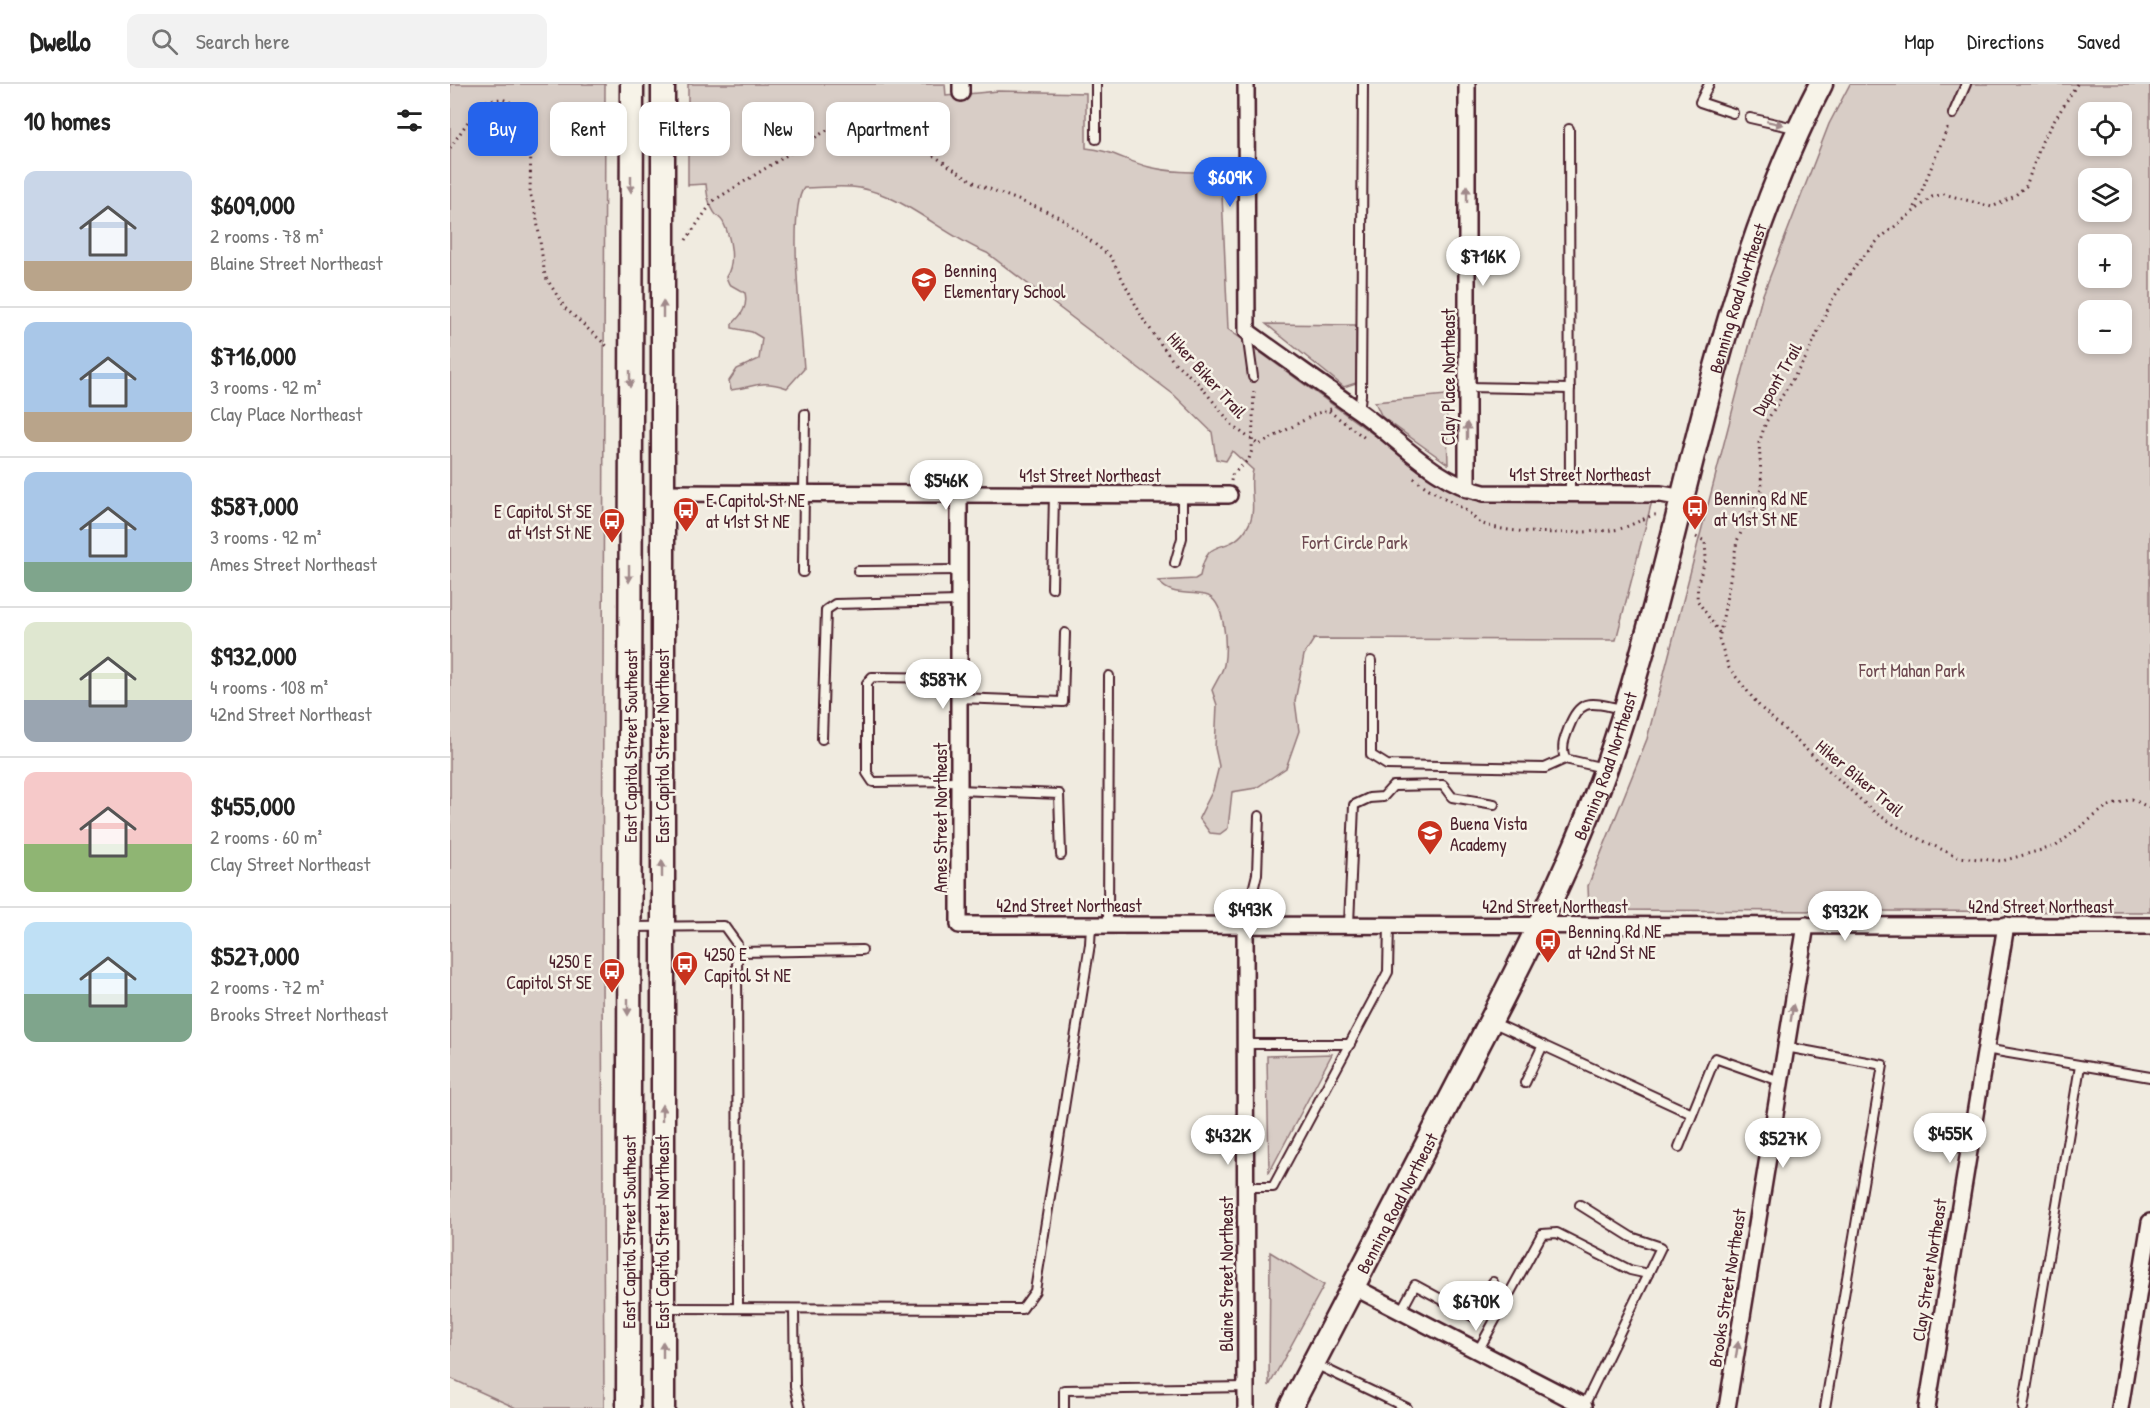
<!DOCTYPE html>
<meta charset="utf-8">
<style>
:root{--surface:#fff;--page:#f2f2f2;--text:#222;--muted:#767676;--line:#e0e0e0;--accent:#2563eb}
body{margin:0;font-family:"Patrick Hand",sans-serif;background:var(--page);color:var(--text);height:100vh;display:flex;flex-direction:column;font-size:22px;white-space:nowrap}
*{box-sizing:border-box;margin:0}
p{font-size:20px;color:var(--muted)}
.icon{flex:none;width:33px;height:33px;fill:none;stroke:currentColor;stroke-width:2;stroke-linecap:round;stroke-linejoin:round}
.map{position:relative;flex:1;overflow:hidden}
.drawer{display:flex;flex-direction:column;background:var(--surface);width:450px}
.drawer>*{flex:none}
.banner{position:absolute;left:18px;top:18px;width:570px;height:54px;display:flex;gap:12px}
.tools{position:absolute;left:1628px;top:18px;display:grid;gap:12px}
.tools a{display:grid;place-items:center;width:54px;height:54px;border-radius:12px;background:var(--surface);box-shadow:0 3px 9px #0003;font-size:30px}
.price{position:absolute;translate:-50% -51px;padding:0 14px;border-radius:21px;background:#fff;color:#222;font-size:20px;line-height:39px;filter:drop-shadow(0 2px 3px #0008)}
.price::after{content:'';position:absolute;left:50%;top:36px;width:18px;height:14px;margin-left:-9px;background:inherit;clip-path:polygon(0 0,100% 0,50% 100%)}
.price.active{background:var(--accent);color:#fff}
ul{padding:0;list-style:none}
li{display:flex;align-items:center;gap:18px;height:150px;padding:0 24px}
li+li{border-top:2px solid var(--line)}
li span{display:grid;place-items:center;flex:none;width:168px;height:120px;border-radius:12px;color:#555}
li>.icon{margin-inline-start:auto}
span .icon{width:72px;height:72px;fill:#fffc;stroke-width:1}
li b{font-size:26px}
h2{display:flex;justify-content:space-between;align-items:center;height:72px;padding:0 24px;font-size:26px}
.chip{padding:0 21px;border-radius:12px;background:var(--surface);box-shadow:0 3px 9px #0003;font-size:21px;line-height:54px}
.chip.active{background:var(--accent);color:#fff}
header{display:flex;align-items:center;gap:36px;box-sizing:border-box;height:84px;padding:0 30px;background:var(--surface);border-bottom:2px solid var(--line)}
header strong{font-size:28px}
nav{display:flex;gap:33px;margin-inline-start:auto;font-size:21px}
.search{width:420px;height:54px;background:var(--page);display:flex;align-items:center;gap:15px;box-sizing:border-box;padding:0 21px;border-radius:12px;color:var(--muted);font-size:22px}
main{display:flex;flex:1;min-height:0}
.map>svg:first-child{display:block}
</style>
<header>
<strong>Dwello</strong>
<div class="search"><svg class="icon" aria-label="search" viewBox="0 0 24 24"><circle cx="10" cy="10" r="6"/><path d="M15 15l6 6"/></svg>Search here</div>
<nav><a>Map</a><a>Directions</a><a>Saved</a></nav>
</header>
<main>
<section class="drawer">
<h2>10 homes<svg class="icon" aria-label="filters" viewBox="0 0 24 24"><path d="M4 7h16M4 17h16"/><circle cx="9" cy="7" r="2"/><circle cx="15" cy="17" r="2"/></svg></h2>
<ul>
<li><span style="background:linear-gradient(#c9d6e8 75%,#b9a48a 0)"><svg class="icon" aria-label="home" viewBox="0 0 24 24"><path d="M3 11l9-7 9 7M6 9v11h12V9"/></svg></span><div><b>$609,000</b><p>2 rooms · 78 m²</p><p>Blaine Street Northeast</p></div></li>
<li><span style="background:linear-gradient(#a9c7e8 75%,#b9a48a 0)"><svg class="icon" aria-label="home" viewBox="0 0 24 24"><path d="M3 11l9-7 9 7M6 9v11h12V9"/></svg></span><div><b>$716,000</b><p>3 rooms · 92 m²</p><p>Clay Place Northeast</p></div></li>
<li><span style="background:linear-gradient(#a9c7e8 75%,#7fa58c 0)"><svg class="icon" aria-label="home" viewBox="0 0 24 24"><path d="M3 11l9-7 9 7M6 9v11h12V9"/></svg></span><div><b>$587,000</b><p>3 rooms · 92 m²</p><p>Ames Street Northeast</p></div></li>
<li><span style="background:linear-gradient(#dfe7d0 65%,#9aa5b1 0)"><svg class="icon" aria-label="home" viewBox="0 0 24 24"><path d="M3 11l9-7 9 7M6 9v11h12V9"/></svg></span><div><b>$932,000</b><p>4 rooms · 108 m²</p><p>42nd Street Northeast</p></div></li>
<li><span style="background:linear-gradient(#f6c9c9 60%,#8fb573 0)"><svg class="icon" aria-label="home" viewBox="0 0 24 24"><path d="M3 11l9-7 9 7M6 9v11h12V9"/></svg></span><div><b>$455,000</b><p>2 rooms · 60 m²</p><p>Clay Street Northeast</p></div></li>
<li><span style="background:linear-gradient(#bfe0f5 60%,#7fa58c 0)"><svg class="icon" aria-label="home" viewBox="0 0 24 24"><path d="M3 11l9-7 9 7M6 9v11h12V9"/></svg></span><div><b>$527,000</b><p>2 rooms · 72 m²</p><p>Brooks Street Northeast</p></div></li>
</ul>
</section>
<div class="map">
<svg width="1700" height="1324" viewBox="0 0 1700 1324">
<rect width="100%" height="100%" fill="#f0ebe0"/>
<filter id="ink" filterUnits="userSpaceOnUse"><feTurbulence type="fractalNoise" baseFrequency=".0167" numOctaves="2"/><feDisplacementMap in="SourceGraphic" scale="12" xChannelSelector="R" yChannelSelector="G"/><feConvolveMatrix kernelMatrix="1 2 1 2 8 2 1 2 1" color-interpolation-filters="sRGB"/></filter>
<g filter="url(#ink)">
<g fill="#d8cdc6" stroke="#917678" stroke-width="1.5" fill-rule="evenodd">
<polygon points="0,0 155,0 152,891 154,1324 66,1324 0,1294"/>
<path d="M238,0H495L496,12L548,7L636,9V64C661,66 676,77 699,83C723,89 747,88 771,88L778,245L984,394L1024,416L1202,417L1166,556L864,555L854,571L845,617L849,647L836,684L806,704L782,708L778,744L770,750L760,749L749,734L763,706L769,682L765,664L767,621L762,606C766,598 772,589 774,581C777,563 776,515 755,511C736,507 722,513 708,497L745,495L750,492C758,447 778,475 798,442C808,425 798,405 803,386L782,367L776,377L766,375L762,348L723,310L537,169C493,151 457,113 410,104C392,101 372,104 354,104C337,125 352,252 354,285L337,304C309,295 307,303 281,306L279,297L287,285L309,275L312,254L302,248L282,244V240C292,231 298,222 295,209L279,200L276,193C286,178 281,154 273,138C271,134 266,132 264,128C258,119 257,110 256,100L238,101Z"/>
<path d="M1400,0H1700V828L1139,826L1138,802L1197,655L1312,213L1379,40ZM1638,28H1671V62H1638ZM1638,94H1671V128H1638ZM1638,160H1671V194H1638ZM1638,226H1671V260H1638Z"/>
<polygon points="816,240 906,241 906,299 894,303"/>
<polygon points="996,311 998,380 932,333 925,318"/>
<polygon points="882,970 819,1089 817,972"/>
<polygon points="820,1168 874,1201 819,1302"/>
</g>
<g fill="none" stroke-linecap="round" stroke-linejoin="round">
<g stroke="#4a1f2b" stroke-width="12">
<g id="service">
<polyline points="646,0 646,55"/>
<polyline points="1259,0 1250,18 1283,29"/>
<polyline points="1503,30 1516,0"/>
<polyline points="1300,34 1349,45"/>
<polyline points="1119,45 1120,408"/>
<polyline points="797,249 803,293"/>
<polyline points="1017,303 1120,305"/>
<polyline points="909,327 911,311 913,0"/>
<polyline points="725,479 732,454 732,411"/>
<polyline points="408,487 509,486"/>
<polyline points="353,488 355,330"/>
<polyline points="602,504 604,410"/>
<polyline points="921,577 921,671 937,681 1095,684 1115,675 1154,684"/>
<polyline points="509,594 422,593 417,599 417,689 423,698 509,697"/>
<polyline points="509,614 613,618 615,549"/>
<polyline points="372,655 376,526 385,520 509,517"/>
<path d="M1115,675C1111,662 1114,656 1119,643C1131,611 1144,620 1173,625"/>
<polyline points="509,706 609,710 611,771"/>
<polyline points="795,839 807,790 809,732"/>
<polyline points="658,840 659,592"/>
<polyline points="899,840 904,721 919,714 933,713 943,702 993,701 1002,713 1044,720"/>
<polyline points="180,843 274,842 287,860 288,1224"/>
<polyline points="287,868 412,866"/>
<polyline points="1042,938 1242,1030"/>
<polyline points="795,960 900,960"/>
<polyline points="1336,963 1433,981 1375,1324"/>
<polyline points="1535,965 1700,993"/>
<polyline points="1075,999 1093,961"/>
<polyline points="1229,1063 1265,974 1330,997"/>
<polyline points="795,1103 823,1103 938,888 939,840"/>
<polyline points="1130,1121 1181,1153 1211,1163 1134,1322"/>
<polyline points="216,1224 572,1225 585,1207 640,860 641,841"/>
<polyline points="344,1225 345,1302 350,1324"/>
<polyline points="951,1227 965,1201 1024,1233 1043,1198"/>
<polyline points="1028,1267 1092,1150 1107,1149 1180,1186 1198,1190"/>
<polyline points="865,1280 957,1324"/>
<polyline points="614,1324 614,1306 796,1303"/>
<polyline points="1573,1324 1630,982"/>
</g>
</g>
<g stroke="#4a1f2b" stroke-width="20">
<g id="minor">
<polyline points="511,0 511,9"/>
<path d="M796,0L797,247C834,274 872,300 909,327C948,355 986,399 1034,409L1211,410L1233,414"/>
<polyline points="1017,0 1017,405"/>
<polyline points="212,409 779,411"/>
<polyline points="509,410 509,841 1700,842"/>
<polyline points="795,839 796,1324"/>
<polyline points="904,1203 1134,1322 1133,1324"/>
<polyline points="1277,1324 1356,841"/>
<polyline points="1477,1324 1556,841"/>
<polyline points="1670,1324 1700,1138"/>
</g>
</g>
<g stroke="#4a1f2b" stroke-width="27">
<g id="primary">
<path id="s1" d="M178,1324L182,0"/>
<polyline points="213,1324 213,0"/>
<path id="s2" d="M840,1324C900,1209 960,1094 1019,979C1073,875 1128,770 1165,658C1237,440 1264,206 1371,0"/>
</g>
</g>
<g stroke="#4a1f2b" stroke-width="3" stroke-dasharray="1.5 4.5" stroke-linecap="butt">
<polyline points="1627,0 1593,55 1576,102 1563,113 1542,123 1494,110 1482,113 1429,155 1406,181 1382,216 1357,272 1316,338 1309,359 1312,405 1287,457 1269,555 1279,584 1310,623 1424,728 1461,751 1508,773 1552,777 1606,762 1656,723 1682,715 1700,724"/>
<polyline points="0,64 30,20 39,16 52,15 67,21 75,35 81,58 80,109 86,129 95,192 115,224 158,263"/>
<polyline points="1465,123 1499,40"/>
<polyline points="236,156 263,117 382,43 435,51 467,61 527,100 591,125 611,134 627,146 661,173 693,235 723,277 749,300 784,343 809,361 865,330 881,325"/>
<polyline points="879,327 915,354"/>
<path d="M964,394C982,409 997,414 1015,426C1022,430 1026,437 1033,440C1065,452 1129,449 1163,446C1178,445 1200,430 1206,431V434"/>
<polyline points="781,397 782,391 799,375 802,366 804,304"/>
<polyline points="1246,453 1255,457 1256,475 1248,498 1247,516 1270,550"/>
</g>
<use href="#service" stroke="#f7f3e8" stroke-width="8"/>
<use href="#minor" stroke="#f7f3e8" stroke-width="15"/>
<use href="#primary" stroke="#f7f3e8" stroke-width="22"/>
</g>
<defs><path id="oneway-solid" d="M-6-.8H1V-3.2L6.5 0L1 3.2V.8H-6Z" transform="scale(1.5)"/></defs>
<g fill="#a0898a">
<use href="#oneway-solid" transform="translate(1325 39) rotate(12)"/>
<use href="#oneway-solid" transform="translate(181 100) rotate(90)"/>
<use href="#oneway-solid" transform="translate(1017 110) rotate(-90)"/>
<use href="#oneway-solid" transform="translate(213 225) rotate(-90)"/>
<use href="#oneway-solid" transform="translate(180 295) rotate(90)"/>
<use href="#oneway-solid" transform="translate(1017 347) rotate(-90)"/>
<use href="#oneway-solid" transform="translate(179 490) rotate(90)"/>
<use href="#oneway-solid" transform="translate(212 785) rotate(-90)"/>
<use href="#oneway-solid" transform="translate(178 923) rotate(90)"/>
<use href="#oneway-solid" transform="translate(1342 929) rotate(-81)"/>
<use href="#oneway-solid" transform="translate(212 1029) rotate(-90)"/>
<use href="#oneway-solid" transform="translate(213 1266) rotate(-90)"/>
<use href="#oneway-solid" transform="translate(1287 1266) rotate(-81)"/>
</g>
</g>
<defs>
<g id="school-pin" transform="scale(1.35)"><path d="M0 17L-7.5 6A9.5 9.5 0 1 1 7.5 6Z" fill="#c8321e" stroke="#f7f3e8"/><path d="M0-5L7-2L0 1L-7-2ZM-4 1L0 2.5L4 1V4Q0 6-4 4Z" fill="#fff"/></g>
<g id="bus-pin" transform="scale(1.35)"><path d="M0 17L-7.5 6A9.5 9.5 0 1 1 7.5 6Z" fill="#c8321e" stroke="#f7f3e8"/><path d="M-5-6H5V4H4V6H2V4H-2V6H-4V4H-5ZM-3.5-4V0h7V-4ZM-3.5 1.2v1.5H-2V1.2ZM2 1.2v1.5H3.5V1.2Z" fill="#fff"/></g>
</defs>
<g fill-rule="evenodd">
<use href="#school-pin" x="474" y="196"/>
<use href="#bus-pin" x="1245" y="424"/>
<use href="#bus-pin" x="236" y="426"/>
<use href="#bus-pin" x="162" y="437"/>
<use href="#school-pin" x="980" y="749"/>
<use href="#bus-pin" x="1098" y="857"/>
<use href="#bus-pin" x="235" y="880"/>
<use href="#bus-pin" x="162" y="887"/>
</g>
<g text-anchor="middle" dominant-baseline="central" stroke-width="5" stroke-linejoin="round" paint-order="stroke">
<g font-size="18" fill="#4a1f2b" stroke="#f7f3e8" text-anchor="start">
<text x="494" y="186">Benning<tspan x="494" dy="21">Elementary School</tspan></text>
<text x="1264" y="414">Benning Rd NE<tspan x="1264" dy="21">at 41st St NE</tspan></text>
<text x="256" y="416">E Capitol St NE<tspan x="256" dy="21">at 41st St NE</tspan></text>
<text x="142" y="427" text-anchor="end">E Capitol St SE<tspan x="142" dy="21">at 41st St NE</tspan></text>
<text x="1000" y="739">Buena Vista<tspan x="1000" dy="21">Academy</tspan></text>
<text x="1118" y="847">Benning Rd NE<tspan x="1118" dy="21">at 42nd St NE</tspan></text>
<text x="254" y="870">4250 E<tspan x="254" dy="21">Capitol St NE</tspan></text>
<text x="142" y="877" text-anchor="end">4250 E<tspan x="142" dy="21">Capitol St SE</tspan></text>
</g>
<g font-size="18" fill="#4a1f2b" stroke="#f7f3e8">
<text stroke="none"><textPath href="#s2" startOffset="1202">Benning Road Northeast</textPath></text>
<text transform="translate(757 291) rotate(48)">Hiker Biker Trail</text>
<text transform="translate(998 293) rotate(-90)">Clay Place Northeast</text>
<text transform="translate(1327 295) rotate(-60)">Dupont Trail</text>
<text x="1130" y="390">41st Street Northeast</text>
<text x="640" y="391">41st Street Northeast</text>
<text stroke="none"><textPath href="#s1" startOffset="662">East Capitol Street Southeast</textPath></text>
<text transform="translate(212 662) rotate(-90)">East Capitol Street Northeast</text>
<text stroke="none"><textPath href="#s2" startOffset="716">Benning Road Northeast</textPath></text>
<text transform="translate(1410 694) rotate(40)">Hiker Biker Trail</text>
<text transform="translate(490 734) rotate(-90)">Ames Street Northeast</text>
<text x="619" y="821">42nd Street Northeast</text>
<text x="1105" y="822">42nd Street Northeast</text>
<text x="1591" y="822">42nd Street Northeast</text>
<text stroke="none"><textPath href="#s2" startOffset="231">Benning Road Northeast</textPath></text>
<text stroke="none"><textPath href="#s1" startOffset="176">East Capitol Street Southeast</textPath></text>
<text transform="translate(212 1148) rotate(-90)">East Capitol Street Northeast</text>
<text transform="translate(1479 1186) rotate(-81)">Clay Street Northeast</text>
<text transform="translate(776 1190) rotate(-90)">Blaine Street Northeast</text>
<text transform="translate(1277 1204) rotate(-81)">Brooks Street Northeast</text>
</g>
<g font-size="18" fill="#6e4a52" stroke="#f7f3e8">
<text x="905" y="458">Fort Circle Park</text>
<text x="1462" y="586">Fort Mahan Park</text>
</g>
</g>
</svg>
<div class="tools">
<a><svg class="icon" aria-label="locate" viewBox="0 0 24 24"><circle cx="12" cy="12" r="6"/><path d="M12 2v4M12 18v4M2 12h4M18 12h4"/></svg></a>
<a><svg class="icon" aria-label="layers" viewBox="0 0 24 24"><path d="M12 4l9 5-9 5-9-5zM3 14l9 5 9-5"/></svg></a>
<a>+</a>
<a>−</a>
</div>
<b class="price active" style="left:780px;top:124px">$609K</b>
<b class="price" style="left:1033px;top:203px">$716K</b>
<b class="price" style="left:496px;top:427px">$546K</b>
<b class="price" style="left:493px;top:626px">$587K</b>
<b class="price" style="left:800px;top:856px">$493K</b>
<b class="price" style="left:1395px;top:858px">$932K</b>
<b class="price" style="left:1500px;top:1080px">$455K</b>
<b class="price" style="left:778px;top:1082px">$432K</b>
<b class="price" style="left:1333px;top:1085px">$527K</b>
<b class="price" style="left:1026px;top:1248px">$670K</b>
<div class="banner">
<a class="chip active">Buy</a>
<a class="chip">Rent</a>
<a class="chip">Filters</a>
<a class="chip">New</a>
<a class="chip">Apartment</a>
</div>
</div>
</main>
